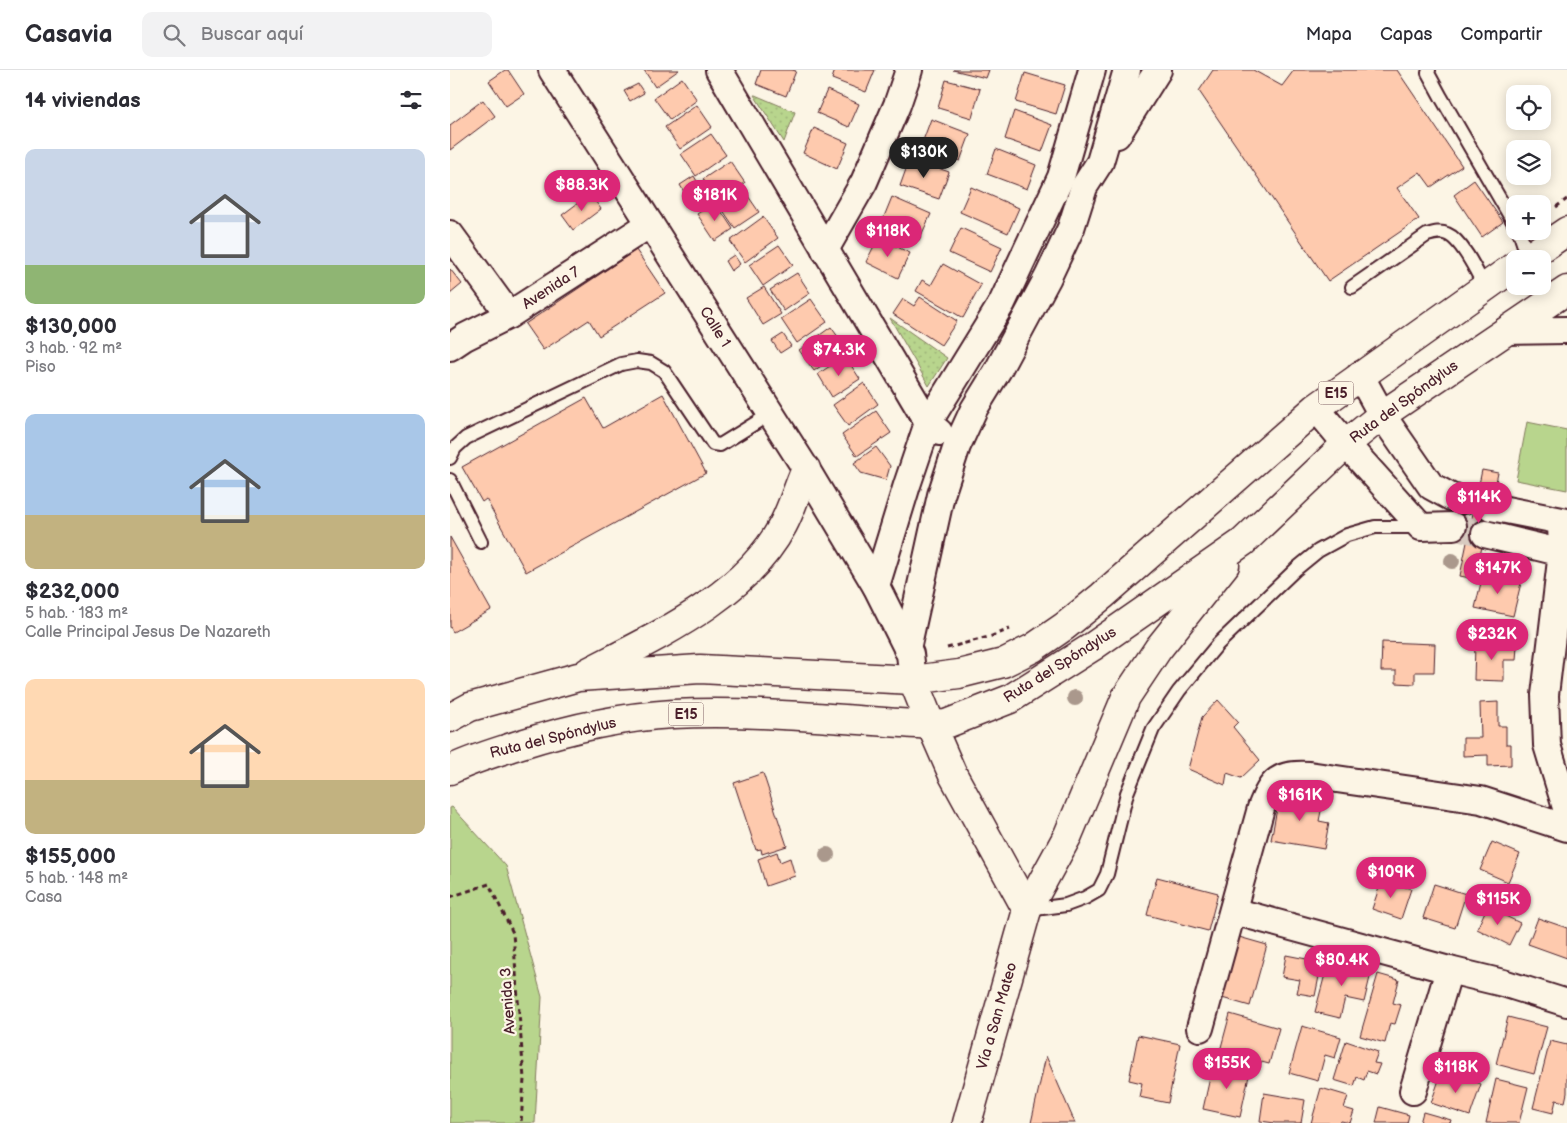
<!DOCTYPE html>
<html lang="es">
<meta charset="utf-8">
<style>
:root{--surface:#fff;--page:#f2f2f3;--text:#2b2b33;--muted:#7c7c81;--line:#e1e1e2;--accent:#db2777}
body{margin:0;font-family:"Balsamiq Sans",sans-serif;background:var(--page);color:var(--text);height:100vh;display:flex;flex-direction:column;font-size:19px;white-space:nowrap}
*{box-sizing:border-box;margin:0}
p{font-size:16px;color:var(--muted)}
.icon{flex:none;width:28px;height:28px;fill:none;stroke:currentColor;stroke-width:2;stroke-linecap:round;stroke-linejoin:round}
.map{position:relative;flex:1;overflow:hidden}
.panel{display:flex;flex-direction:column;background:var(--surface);width:450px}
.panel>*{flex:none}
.buttons{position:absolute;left:1056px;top:15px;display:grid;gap:10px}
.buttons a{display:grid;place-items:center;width:45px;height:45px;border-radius:10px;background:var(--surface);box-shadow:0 2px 12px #0003;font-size:25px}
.price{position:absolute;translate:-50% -42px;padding:0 11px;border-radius:18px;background:var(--accent);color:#fff;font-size:16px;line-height:32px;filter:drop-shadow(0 1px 2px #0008)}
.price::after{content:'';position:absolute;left:50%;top:30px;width:15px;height:11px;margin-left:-8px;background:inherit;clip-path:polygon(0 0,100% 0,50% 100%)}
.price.selected{background:#222;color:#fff}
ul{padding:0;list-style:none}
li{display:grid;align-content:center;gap:10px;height:265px;padding:0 25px}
li span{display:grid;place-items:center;height:155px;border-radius:10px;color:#555}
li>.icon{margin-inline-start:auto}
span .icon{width:90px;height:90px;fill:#fffc;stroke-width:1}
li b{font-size:21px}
h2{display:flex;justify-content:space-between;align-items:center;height:60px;padding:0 25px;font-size:21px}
header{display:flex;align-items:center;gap:30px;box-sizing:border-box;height:70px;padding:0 25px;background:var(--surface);border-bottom:1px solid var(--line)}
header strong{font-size:24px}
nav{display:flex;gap:28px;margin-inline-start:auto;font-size:18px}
.search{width:350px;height:45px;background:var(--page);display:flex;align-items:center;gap:12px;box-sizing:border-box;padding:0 18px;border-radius:10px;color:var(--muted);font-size:19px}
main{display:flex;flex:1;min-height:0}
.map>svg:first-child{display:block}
</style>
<header>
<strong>Casavia</strong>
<div class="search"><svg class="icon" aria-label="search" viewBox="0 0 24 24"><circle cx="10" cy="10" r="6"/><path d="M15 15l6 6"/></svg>Buscar aquí</div>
<nav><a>Mapa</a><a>Capas</a><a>Compartir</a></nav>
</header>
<main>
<section class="panel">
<h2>14 viviendas<svg class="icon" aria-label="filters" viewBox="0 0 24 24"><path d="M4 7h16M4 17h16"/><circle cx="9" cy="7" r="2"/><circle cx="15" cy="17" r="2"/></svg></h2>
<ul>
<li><span style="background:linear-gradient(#c9d6e8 75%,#8fb573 0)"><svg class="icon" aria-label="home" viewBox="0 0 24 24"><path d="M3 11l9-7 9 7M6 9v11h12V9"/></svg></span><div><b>$130,000</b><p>3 hab. · 92 m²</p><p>Piso</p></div></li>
<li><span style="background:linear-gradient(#a9c7e8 65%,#c2b280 0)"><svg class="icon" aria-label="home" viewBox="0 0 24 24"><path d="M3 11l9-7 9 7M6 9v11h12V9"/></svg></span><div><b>$232,000</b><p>5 hab. · 183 m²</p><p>Calle Principal Jesus De Nazareth</p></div></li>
<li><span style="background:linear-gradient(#ffd9b3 65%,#c2b280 0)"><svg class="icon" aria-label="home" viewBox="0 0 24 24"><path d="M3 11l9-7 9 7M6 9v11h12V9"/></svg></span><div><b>$155,000</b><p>5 hab. · 148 m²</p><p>Casa</p></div></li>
</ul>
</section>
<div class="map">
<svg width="1117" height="1053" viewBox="0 0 1117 1053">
<defs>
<pattern id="park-dots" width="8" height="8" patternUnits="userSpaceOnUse" patternTransform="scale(1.25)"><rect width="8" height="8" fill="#b8d58d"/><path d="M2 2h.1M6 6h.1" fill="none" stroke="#a0b67a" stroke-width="1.8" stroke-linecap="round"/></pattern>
</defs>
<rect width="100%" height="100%" fill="#fcf5e5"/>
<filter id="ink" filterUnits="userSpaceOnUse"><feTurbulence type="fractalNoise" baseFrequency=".02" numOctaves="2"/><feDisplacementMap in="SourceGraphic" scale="10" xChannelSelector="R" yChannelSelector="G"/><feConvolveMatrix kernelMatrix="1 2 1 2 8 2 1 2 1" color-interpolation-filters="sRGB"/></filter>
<g filter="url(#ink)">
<g fill="#b8d58d" stroke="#817a5c">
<polygon points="1077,352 1117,360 1117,420 1066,410"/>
<polygon points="2,737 56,796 92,927 85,1053 0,1053 0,738"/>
</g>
<g fill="url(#park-dots)" stroke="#817a5c">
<polygon points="305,25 345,42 334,72 304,25"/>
<polygon points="440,248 497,288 479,316"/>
</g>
<g fill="#fecaae" stroke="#4a1f2b">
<polygon points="55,0 58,0 74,24 56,36 39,11"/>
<polygon points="194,0 229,0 205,17"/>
<polygon points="311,0 342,0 346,1 336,26 306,14"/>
<polygon points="385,0 425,0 416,22 382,9"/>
<polygon points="503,0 539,0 536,8"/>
<polygon points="763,0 803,0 832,16 844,0 947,0 1012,96 981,117 970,102 947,118 969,149 878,211 749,21"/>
<polygon points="575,3 615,15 606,44 566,32"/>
<polygon points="232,8 247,30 220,50 204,28"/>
<polygon points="496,10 530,19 522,48 488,38"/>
<polygon points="188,14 194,23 180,31 174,21"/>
<polygon points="377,20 409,34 399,57 367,43"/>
<polygon points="33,30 45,46 0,80 0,55"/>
<polygon points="247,35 262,57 230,79 215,57"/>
<polygon points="564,41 602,55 592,82 555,69"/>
<polygon points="481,49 520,64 510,91 471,76"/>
<polygon points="364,58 398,73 387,99 353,83"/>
<polygon points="261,64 276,85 246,106 231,84"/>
<polygon points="546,79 586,95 577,119 537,104"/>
<polygon points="460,88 499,102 489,129 450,116"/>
<polygon points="280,91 295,113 268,132 253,109"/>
<polygon points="244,106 257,128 243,137 230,115"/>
<polygon points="1024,110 1053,152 1032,167 1004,125"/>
<polygon points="521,117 569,138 558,163 510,142"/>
<polygon points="296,123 309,142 285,158 272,139"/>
<polygon points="140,124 151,139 123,160 112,145"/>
<polygon points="442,127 481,144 469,170 431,154"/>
<polygon points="265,132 283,159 265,171 247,144"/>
<polygon points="313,147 328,168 295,192 280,171"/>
<polygon points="511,158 552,177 540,202 499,183"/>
<polygon points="428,168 460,183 448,208 416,192"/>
<polygon points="329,175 343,195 313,216 299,195"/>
<polygon points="186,180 215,223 149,266 139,250 93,280 75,254"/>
<polygon points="284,185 290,194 281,201 275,191"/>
<polygon points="493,194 531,215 513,248 466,221 472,210 481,215"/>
<polygon points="0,199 12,214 0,224"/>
<polygon points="347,203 360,223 334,241 320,220"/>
<polygon points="314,217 331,244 313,255 296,228"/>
<polygon points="470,227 507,251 491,275 443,244 453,229 464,236"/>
<polygon points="361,229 377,252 347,273 331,249"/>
<polygon points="381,257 396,278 364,301 349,280"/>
<polygon points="333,264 341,276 330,283 322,271"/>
<polygon points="395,286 410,309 382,327 368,304"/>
<polygon points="414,313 428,334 398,356 383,335"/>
<polygon points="213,324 256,403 76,502 36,429 32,432 12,397 136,328 153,358"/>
<polygon points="426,341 441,363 407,386 392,365"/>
<polygon points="426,377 440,396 436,410 411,403 404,393"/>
<polygon points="1032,400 1048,403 1025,509 1010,506"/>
<polygon points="0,467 41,540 3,562 0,557"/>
<polygon points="1033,504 1071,513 1063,546 1025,538"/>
<polygon points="932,572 985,574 984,602 965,602 965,614 946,613 946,601 931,601"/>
<polygon points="1025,574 1067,576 1066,590 1054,590 1054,611 1024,610"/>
<polygon points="768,630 788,652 783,657 810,690 791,708 777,703 775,715 738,699 752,647"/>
<polygon points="1048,632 1048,656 1056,656 1056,674 1061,674 1061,695 1038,696 1038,685 1013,686 1013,668 1031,668 1030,633"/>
<polygon points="313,703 337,776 312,784 311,779 306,780 284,713"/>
<polygon points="830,723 873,731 869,751 879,753 874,779 821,770"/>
<polygon points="1042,772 1070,784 1058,812 1030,800"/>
<polygon points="327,782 330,792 340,788 345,806 316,816 308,789"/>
<polygon points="707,807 768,823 758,861 697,845"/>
<polygon points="932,809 961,819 951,849 922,839"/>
<polygon points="984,814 1016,824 1005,858 973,848"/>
<polygon points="1037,837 1070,853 1059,875 1027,859"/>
<polygon points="1088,848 1117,858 1117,888 1078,874"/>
<polygon points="789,867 817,875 800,936 772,928"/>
<polygon points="836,885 872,892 865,926 847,923 850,910 832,907"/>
<polygon points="879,889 922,899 914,932 895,928 890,948 865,942"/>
<polygon points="928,904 949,910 943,933 951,935 945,954 940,953 935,973 910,966"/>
<polygon points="780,944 829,958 819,994 770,981"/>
<polygon points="1058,947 1097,957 1084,1004 1046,994"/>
<polygon points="852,956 891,967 885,988 875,985 868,1011 839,1003"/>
<polygon points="688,965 730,974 718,1033 689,1027 692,1013 679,1010"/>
<polygon points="896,971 928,982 924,993 930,994 926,1004 917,1001 914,1010 907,1007 904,1016 884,1010"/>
<polygon points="1100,971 1117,975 1117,1023 1115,1032 1106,1030 1103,1043 1083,1038"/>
<polygon points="596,986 625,1053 581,1053"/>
<polygon points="763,994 800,1001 790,1047 753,1039"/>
<polygon points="992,1001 1031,1014 1020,1046 981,1033"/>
<polygon points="1046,1009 1078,1017 1069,1053 1036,1053"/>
<polygon points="871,1018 898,1026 894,1038 904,1041 900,1053 891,1051 890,1053 861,1053"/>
<polygon points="814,1023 855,1030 851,1053 825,1053 810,1051"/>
<polygon points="930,1037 959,1045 957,1053 926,1053"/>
<polygon points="973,1042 1001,1050 1000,1053 970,1053"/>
</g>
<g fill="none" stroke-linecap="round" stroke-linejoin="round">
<polyline stroke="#d8cac0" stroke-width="26" stroke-dasharray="26 13" stroke-linecap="butt" points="1003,456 1035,464"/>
<g stroke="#4a1f2b" stroke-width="16">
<g id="service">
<polyline points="979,0 978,3 991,27 1065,155"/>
<polyline points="1069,161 1078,188"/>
<path d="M902,217L977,165C984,163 990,161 997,164C1012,170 1027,202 1034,216"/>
<polyline points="0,388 5,378 16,368 171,294 187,291 201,293 214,301 263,374 270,375 320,344"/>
<polyline points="0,410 31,472"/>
<polyline points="577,840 616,835 635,828 649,820 657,804 677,723 703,659 729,621 768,574 846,499 868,481 897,465 925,457 970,457"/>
</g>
</g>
<g stroke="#4a1f2b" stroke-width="30">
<g id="minor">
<polyline points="102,0 356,399 426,516 460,584 463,610"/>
<polyline points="269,0 478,353 489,362"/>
<polyline points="667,65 708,0"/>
<polyline points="0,164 59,245"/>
<polyline points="375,180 414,112 447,35 459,0"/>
<polyline points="1056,261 1117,260"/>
<polyline points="0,277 15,267 59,245 200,154"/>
<polyline points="910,305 932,345 981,416 1001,427 1014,430"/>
<polyline points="866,338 896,374 971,457 1003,456"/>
<polyline points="1041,437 1117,452"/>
<polyline points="1111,452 1112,482 1095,625 1097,675 1117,741"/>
<polyline points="1035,464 1117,484"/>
<polyline points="426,516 457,415 478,353 552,233 611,107 642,0"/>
<polyline points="457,579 491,425 507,376 524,339 548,300 598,207 621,158 634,117 650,92 677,0"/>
<polyline points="783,841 999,900 1053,913 1117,933"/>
<path d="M750,958L811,738C822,710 829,703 859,705L1031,730L1117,758"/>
<polyline points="963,1021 999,900"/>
</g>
</g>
<g stroke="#4a1f2b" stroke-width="31">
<polyline id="primary" points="463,610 481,655 502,703 577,840 517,1053"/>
</g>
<g stroke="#4a1f2b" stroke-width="31">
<g id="trunk">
<polyline points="1076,189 1117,161"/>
<path d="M138,602C207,566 295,527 333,455C342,438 348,417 356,399"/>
<polyline points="0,648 20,637 128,607 250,599 463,610 509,604 553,593 583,578 615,556 652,526 866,338 1065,196"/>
<path d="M0,700C22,689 44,683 68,675C118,659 170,647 223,644C309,640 395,650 481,655L496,654L560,629L642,577L793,472L896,374L932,345L1117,220"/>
<polyline points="577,840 618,765 676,627 708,579 775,495"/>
</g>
</g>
<g stroke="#4a1f2b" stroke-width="3" stroke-dasharray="5 4" stroke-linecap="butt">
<polyline points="1106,137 1117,129"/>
<polyline points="497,578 542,566 560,559"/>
<polyline points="0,827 39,814 63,863 74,1009 71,1053"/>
</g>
<use href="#service" stroke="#fcf5e5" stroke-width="12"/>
<use href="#minor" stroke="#fcf5e5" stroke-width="26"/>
<use href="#primary" stroke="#fcf5e5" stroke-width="28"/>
<use href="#trunk" stroke="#fcf5e5" stroke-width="28"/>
</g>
<g fill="#aa988c">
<circle cx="1002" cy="491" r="8"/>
<circle cx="625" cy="628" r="8"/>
<circle cx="377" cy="785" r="8"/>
</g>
</g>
<g text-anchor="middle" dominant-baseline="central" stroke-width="4.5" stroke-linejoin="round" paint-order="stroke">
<g fill="#fcf5e5" stroke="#7f5f63" stroke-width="1">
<rect x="868.5" y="311.5" width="35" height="23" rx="4"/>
<rect x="218.5" y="632.5" width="35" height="23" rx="4"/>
</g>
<g font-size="14" font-weight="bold" fill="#4a1f2b">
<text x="886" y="323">E15</text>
<text x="236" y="644">E15</text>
</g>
<g font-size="15" fill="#4a1f2b" stroke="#fcf5e5">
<text transform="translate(101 218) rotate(-33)">Avenida 7</text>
<text transform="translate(265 257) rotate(58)">Calle 1</text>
<text transform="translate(954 332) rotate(-36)">Ruta del Spóndylus</text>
<text transform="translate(610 595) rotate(-32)">Ruta del Spóndylus</text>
<text transform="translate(103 668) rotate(-14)">Ruta del Spóndylus</text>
<text transform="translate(58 931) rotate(-94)">Avenida 3</text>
<text transform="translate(547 946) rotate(-74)">Vía a San Mateo</text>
</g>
</g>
</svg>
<div class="buttons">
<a><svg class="icon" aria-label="locate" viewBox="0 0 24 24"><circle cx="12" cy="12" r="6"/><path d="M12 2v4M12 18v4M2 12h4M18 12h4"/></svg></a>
<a><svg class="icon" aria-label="layers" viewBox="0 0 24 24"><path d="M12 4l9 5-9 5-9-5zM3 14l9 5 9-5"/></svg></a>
<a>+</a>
<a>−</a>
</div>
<b class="price selected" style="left:474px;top:109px">$130K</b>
<b class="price" style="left:132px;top:142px">$88.3K</b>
<b class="price" style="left:265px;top:152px">$181K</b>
<b class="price" style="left:438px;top:188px">$118K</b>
<b class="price" style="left:389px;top:307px">$74.3K</b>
<b class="price" style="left:1029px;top:454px">$114K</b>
<b class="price" style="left:1048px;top:525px">$147K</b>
<b class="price" style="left:1042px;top:591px">$232K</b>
<b class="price" style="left:850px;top:752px">$161K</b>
<b class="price" style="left:941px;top:829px">$109K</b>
<b class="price" style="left:1048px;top:856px">$115K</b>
<b class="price" style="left:892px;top:917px">$80.4K</b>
<b class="price" style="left:777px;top:1020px">$155K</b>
<b class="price" style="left:1006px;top:1024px">$118K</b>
</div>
</main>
